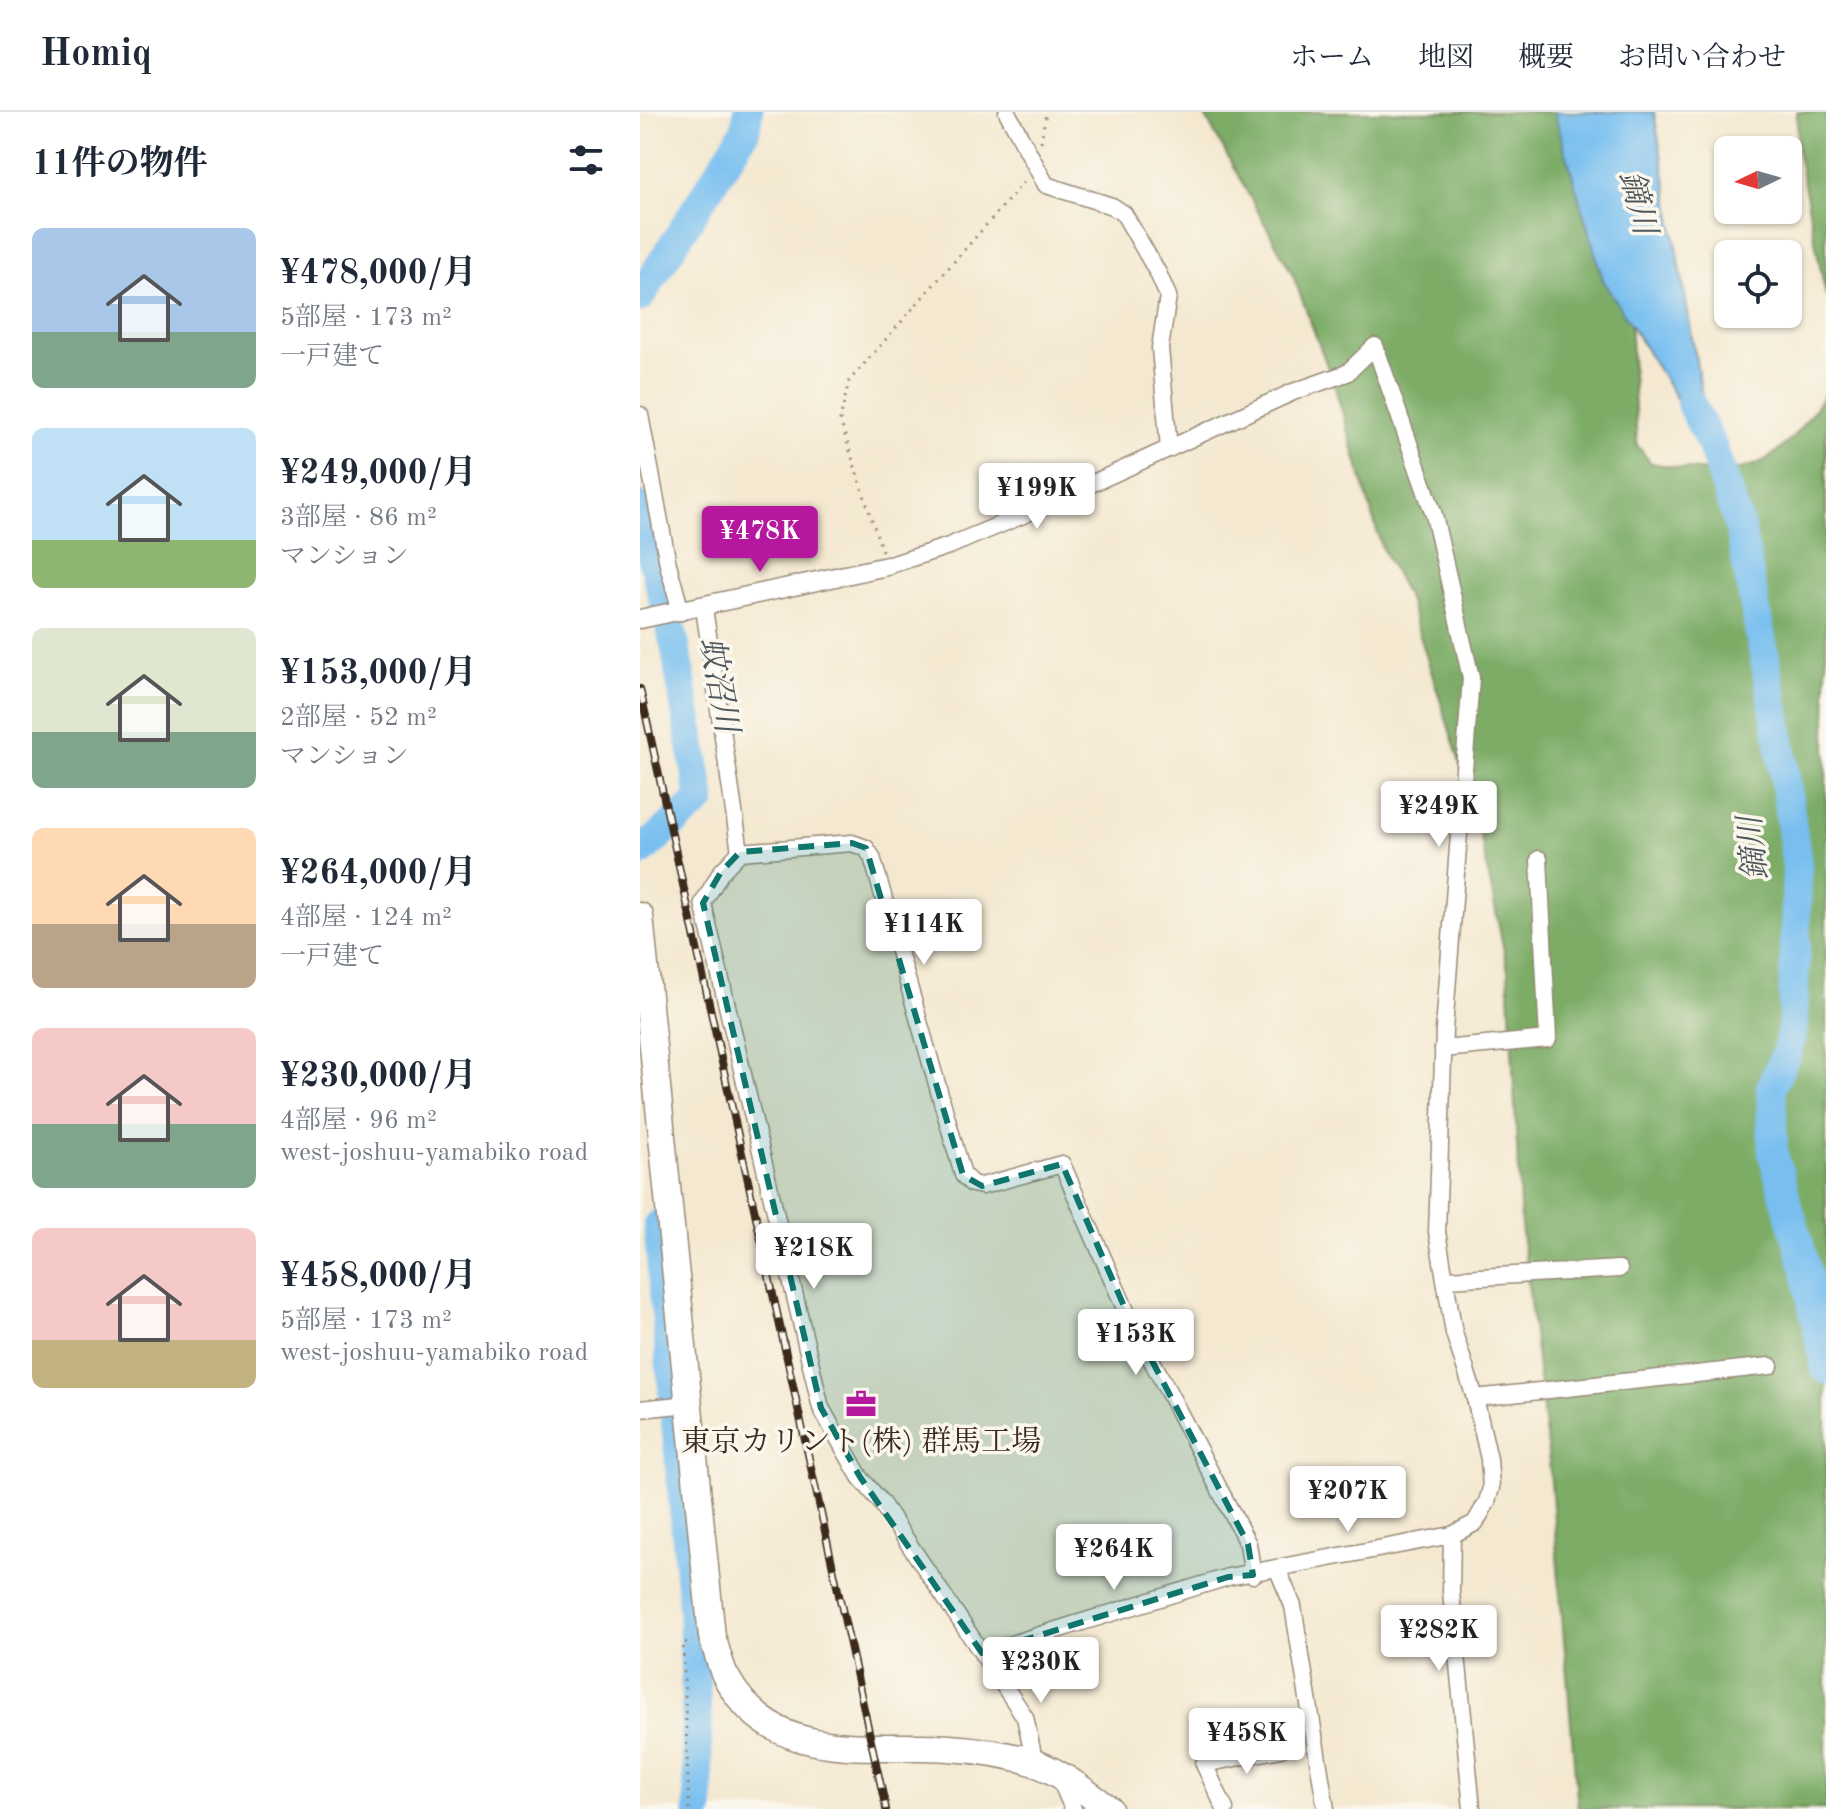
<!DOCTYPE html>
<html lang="ja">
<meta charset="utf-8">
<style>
:root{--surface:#fff;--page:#f2f2f3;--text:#1f2937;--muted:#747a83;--line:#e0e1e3;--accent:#b5179e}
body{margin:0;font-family:"Old Standard TT","Noto Serif JP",serif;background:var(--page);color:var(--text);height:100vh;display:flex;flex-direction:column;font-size:30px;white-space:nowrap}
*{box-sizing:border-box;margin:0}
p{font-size:26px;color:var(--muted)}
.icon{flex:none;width:44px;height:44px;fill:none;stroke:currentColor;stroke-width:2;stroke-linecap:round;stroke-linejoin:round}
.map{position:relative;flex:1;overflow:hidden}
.drawer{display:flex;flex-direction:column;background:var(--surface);width:640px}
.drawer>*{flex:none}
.needle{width:52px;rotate:265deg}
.fabs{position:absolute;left:1074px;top:24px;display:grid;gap:16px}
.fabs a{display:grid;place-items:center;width:88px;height:88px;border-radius:12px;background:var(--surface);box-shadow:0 2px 6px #0004;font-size:40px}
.price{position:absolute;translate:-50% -68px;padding:0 18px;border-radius:8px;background:#fff;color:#222;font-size:26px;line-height:52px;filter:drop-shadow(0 2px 4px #0008)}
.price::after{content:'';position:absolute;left:50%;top:48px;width:24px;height:18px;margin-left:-12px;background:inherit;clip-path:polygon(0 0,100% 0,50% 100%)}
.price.selected{background:var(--accent);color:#fff}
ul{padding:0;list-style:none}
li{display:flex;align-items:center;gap:24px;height:200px;padding:0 32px}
li span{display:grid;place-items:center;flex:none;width:224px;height:160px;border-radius:12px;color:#555}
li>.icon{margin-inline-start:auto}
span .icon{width:96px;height:96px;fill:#fffc;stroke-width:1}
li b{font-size:34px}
h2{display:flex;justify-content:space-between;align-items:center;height:96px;padding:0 32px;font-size:34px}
header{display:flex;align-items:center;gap:48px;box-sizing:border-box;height:112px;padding:0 40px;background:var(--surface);border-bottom:2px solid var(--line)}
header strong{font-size:38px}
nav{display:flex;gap:44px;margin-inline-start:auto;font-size:28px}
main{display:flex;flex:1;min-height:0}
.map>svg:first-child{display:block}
</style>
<header>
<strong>Homiq</strong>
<nav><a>ホーム</a><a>地図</a><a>概要</a><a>お問い合わせ</a></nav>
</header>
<main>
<section class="drawer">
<h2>11件の物件<svg class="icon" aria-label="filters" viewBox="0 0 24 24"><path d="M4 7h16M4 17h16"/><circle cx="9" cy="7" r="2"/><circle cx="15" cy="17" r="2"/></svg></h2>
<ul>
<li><span style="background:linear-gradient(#a9c7e8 65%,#7fa58c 0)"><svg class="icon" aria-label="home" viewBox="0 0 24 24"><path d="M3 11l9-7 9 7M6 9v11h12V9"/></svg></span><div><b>¥478,000/月</b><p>5部屋 · 173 m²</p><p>一戸建て</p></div></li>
<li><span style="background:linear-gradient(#bfe0f5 70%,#8fb573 0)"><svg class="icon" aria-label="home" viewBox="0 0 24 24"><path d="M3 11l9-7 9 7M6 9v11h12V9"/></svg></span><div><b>¥249,000/月</b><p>3部屋 · 86 m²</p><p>マンション</p></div></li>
<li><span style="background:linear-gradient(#dfe7d0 65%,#7fa58c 0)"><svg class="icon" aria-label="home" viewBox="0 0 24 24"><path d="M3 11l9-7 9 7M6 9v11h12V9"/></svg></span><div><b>¥153,000/月</b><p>2部屋 · 52 m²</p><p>マンション</p></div></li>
<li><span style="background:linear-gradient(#ffd9b3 60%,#b9a48a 0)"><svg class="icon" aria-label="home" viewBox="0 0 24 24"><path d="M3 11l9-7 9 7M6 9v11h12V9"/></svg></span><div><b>¥264,000/月</b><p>4部屋 · 124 m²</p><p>一戸建て</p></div></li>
<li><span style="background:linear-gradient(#f6c9c9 60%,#7fa58c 0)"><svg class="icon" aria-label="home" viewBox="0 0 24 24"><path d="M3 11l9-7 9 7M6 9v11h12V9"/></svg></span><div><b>¥230,000/月</b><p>4部屋 · 96 m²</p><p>west-joshuu-yamabiko road</p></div></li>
<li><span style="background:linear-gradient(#f6c9c9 70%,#c2b280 0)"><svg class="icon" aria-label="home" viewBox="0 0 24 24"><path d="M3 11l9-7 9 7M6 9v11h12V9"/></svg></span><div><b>¥458,000/月</b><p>5部屋 · 173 m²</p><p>west-joshuu-yamabiko road</p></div></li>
</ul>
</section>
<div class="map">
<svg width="1186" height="1697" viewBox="0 0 1186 1697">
<rect width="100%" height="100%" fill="#fbf7ec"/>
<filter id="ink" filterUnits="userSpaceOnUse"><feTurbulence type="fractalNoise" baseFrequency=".0125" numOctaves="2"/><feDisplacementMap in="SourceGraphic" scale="16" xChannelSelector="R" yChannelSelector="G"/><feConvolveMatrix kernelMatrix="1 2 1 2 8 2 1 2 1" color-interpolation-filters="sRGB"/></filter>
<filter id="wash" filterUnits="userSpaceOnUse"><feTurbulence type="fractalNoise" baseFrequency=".006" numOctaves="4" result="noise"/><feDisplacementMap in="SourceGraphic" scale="32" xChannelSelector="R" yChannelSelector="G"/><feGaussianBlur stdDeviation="1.8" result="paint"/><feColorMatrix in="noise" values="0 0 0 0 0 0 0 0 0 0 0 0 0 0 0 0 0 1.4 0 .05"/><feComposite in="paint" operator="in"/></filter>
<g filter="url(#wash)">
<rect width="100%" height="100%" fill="#f4e8d0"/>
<g fill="#7cac66" stroke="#5c6b42" stroke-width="2">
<path d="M563,0H939L990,208L997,333L1011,351C1106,369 1133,362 1186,280V1697H938L910,1359L881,1113L868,859L836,702L769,489L742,436L694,272L652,161Z"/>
<polygon points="1157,0 1186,0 1186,185 1158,42"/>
</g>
<polygon fill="#78bff0" stroke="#5a7487" stroke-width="2" points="914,0 1014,0 1072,344 963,168"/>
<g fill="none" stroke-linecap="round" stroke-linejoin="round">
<g stroke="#78bff0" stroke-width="30">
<polyline points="0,185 105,19 108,0"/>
<polyline points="1051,292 1072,334 1100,416 1139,621 1157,754 1153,913 1147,940 1131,975 1133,1042 1165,1154 1186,1257"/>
<polyline points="0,394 35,533 61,688 0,740"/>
<polyline points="18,1113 53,1495 59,1697"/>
</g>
</g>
</g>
<g filter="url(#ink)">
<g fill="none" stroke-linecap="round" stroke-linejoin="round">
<g stroke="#988977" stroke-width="19">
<g id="minor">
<polyline points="367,0 406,73 472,94 484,102 518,161 528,184 520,236 529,337"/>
<polyline points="0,303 28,452 41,500"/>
<polyline points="247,454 309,434 383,403 653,280 707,261 735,234 794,403 831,566 804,918 797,1120 814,1221 835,1286 849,1347 851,1376 847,1390 835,1411 812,1423 588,1465 342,1541"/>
<polyline points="64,496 100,740"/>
<polyline points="803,937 908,927 899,747"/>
<polyline points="807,1167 979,1157"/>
<polyline points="835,1286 1130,1254"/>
<polyline points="0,1297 49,1292"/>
<polyline points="812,1423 811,1480 832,1697"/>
<polyline points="637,1456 653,1494 686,1697"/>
<polyline points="382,1647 392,1638 385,1605 240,1389 220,1365 181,1296 63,791 81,760 100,740 212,731 226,736 232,745 323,1063 332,1072 342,1074 422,1052 487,1201 608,1432 613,1463"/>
<polyline points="419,1665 433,1697"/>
<polyline points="585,1697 564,1652 641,1637"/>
</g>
</g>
<g stroke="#988977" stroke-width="21">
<polyline id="tertiary" points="0,507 247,454"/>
</g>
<g stroke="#988977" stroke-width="29">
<path id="trunk" d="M0,804L72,1525C77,1538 80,1554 86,1565C129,1644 206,1634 282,1635C314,1635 348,1639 379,1646C413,1654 442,1677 469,1697"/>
</g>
<g stroke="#988977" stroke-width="3" stroke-dasharray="2 6" stroke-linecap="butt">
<polyline points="401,30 406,0"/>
<polyline points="242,439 200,308 209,269 385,69"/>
<polyline points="49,1697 43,1531 53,1529"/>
</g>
<use href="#minor" stroke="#fff" stroke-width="16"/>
<use href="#tertiary" stroke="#fff" stroke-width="18"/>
<use href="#trunk" stroke="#fff" stroke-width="26"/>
<g stroke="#3b2a1e" stroke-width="8">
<polyline id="rail" points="0,577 246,1697"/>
</g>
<use href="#rail" stroke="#fbf7ec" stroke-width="5" stroke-dasharray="15" stroke-linecap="butt"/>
</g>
</g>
<path fill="#0f766e" fill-opacity="0.2" stroke="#0f766e" stroke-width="6" stroke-dasharray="16 10" stroke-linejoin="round" d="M212,731L226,736L323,1063L342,1074L422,1052L487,1201L608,1432L613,1463L588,1465L342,1541L220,1365L181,1296L63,791L81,760L100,740Z"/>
<defs>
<g id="office-bare" transform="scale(2.4)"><path d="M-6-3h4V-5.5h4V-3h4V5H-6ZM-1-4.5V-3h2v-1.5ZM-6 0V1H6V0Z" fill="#b5179e" stroke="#fbf7ec" stroke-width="2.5" paint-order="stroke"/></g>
</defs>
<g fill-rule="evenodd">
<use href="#office-bare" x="221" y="1292"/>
</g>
<g text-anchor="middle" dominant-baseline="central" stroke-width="7" stroke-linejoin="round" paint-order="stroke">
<g font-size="30" fill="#3b2a1e" stroke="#fbf7ec">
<text x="221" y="1331">東京カリント(株) 群馬工場</text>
</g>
<g font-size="32" font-style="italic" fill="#4d575d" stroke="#fbf7ec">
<text transform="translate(996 91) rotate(76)">鏑川</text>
<text transform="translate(77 573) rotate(80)">蚊沼川</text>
<text transform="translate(1115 736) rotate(-96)">鏑川</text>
</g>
</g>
</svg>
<div class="fabs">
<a><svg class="needle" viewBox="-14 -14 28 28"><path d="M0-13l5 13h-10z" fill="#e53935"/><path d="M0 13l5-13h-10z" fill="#747a83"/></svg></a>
<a><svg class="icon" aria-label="locate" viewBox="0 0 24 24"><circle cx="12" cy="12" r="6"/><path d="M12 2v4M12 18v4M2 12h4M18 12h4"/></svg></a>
</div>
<b class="price" style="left:397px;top:419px">¥199K</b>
<b class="price selected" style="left:120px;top:462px">¥478K</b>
<b class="price" style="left:799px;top:737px">¥249K</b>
<b class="price" style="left:284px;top:855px">¥114K</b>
<b class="price" style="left:174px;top:1179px">¥218K</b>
<b class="price" style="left:496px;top:1265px">¥153K</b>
<b class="price" style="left:708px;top:1422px">¥207K</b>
<b class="price" style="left:474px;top:1480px">¥264K</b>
<b class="price" style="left:799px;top:1561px">¥282K</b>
<b class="price" style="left:401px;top:1593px">¥230K</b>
<b class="price" style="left:607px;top:1664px">¥458K</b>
</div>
</main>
